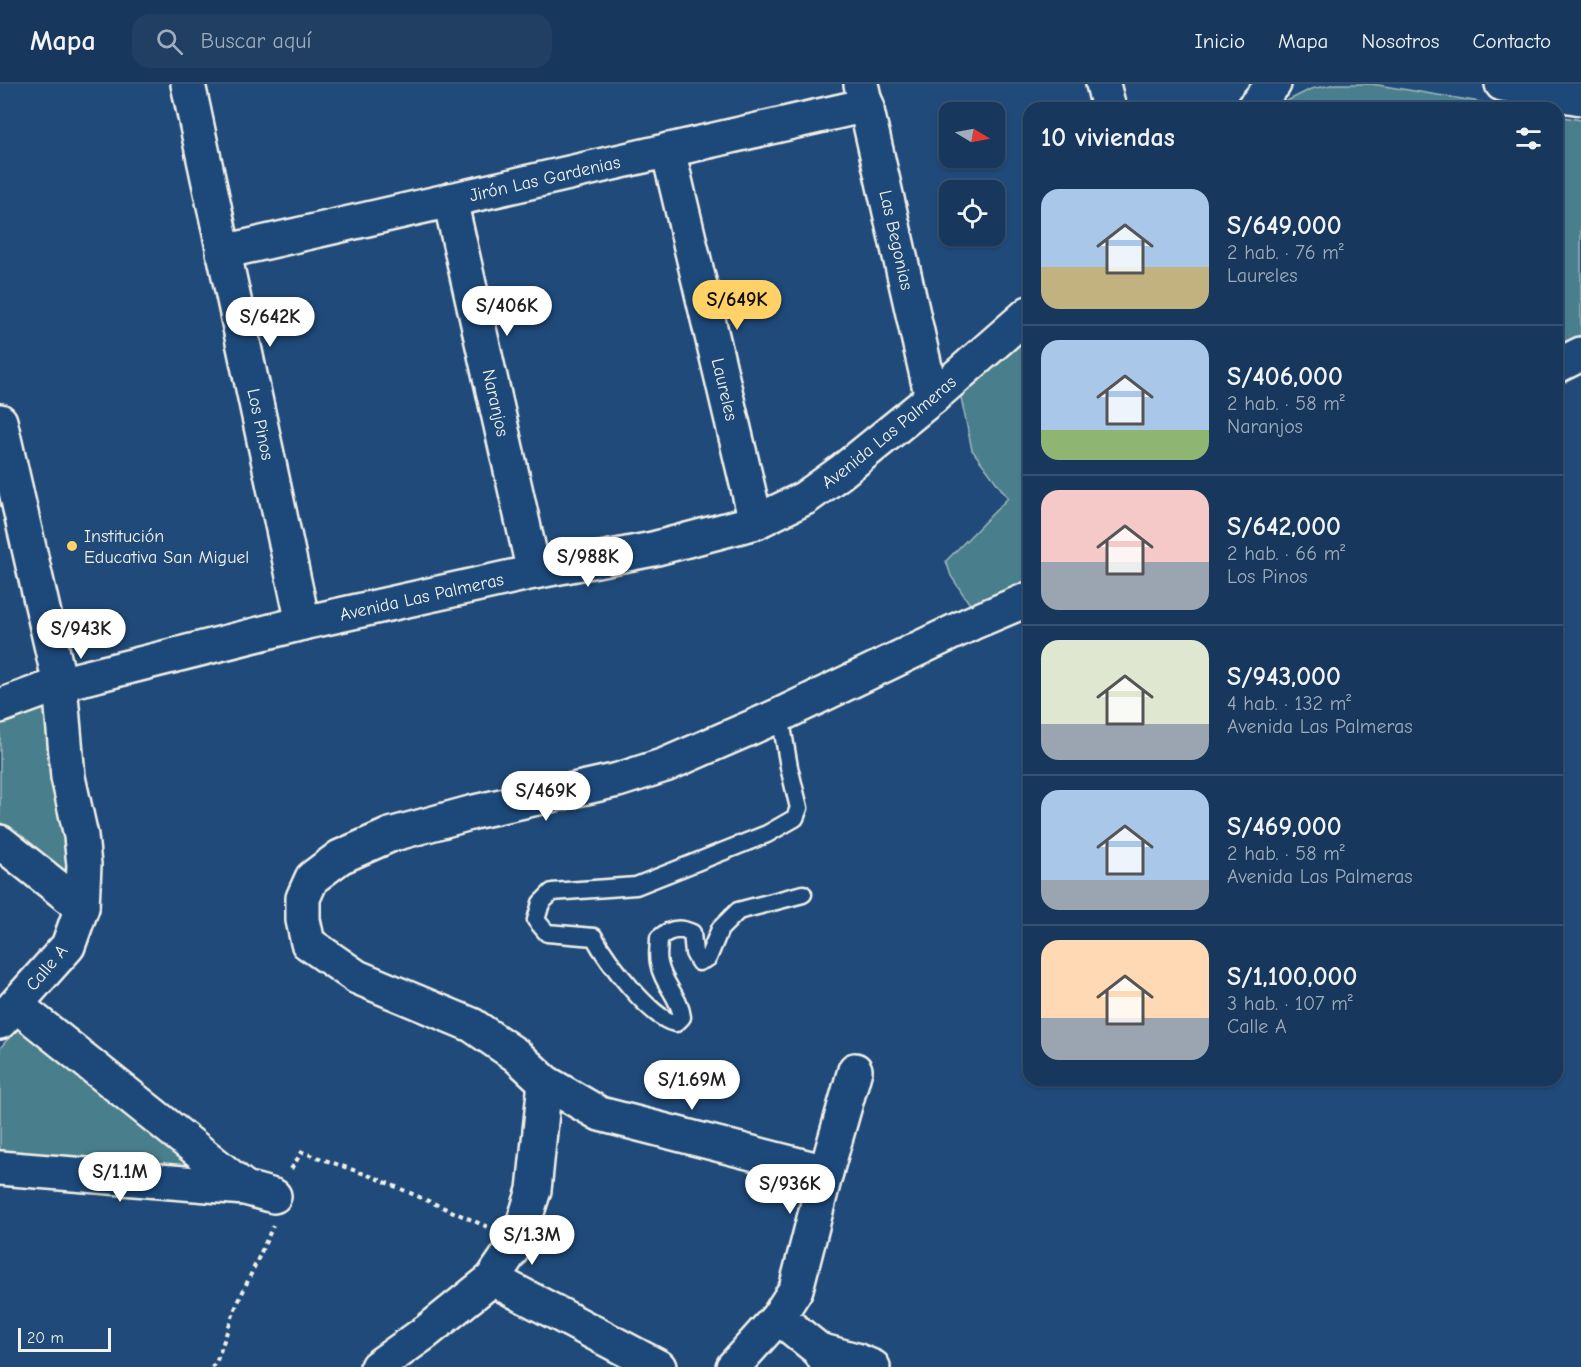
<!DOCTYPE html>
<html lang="es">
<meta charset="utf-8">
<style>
:root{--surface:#17385c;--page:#203f62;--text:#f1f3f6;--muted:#9eacbb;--line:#365272;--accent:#ffd166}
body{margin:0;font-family:"Comic Neue",sans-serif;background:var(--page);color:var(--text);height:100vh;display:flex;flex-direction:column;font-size:22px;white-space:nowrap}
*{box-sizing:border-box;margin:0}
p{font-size:20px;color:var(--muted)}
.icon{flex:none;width:33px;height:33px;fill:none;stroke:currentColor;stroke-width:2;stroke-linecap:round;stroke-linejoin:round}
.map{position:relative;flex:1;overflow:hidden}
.side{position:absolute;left:1023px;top:18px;width:540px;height:984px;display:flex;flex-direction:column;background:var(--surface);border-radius:18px;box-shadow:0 2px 4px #0004,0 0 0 2px var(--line)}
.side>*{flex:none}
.needle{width:39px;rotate:100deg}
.controls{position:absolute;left:939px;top:18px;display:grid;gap:12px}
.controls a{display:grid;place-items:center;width:66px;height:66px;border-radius:12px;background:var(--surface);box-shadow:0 2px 4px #0004,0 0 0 2px var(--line);font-size:30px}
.scale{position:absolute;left:18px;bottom:15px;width:93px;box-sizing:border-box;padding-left:6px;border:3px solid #f4f1e8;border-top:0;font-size:16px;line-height:21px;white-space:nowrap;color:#f4f1e8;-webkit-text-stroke:4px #1f4a7a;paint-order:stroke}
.price{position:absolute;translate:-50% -51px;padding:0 14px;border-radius:21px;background:#fff;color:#222;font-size:20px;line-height:39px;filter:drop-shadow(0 2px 3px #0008)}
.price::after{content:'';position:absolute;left:50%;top:36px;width:18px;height:14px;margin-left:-9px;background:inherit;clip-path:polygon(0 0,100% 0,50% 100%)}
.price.active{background:var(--accent);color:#111}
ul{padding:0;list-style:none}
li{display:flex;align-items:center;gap:18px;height:150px;padding:0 18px}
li+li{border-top:2px solid var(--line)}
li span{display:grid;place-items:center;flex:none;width:168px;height:120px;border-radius:18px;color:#555}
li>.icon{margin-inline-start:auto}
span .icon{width:72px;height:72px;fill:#fffc;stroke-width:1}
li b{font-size:26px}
h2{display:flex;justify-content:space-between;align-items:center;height:72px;padding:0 18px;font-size:26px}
header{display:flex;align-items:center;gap:36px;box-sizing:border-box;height:84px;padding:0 30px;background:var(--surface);border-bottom:2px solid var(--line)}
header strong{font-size:28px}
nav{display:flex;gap:33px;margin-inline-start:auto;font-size:21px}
.search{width:420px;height:54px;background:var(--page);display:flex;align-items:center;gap:15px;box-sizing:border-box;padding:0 21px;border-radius:18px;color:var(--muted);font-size:22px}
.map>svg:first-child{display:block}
</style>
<header>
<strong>Mapa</strong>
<div class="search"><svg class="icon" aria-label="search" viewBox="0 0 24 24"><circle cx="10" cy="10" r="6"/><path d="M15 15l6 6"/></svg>Buscar aquí</div>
<nav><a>Inicio</a><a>Mapa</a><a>Nosotros</a><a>Contacto</a></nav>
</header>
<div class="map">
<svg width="1581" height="1283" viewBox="0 0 1581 1283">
<rect width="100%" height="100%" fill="#1f4a7a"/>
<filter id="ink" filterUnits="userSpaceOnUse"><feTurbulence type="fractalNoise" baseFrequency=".0167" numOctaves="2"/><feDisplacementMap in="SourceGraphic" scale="12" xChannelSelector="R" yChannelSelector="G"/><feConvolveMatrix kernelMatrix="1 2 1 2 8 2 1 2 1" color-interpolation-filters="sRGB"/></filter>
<g filter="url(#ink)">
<g fill="#4a7e8c" stroke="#9fb8ba" stroke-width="1.5">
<polygon points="1336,0 1372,0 1516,24 1273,24 1311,5"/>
<polygon points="1557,32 1581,36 1581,251 1557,261"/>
<polygon points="1029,246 1029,503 975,528 951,492 946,477 1008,414 972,366 960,309"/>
<polygon points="51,619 73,801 0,738 0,634"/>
<polygon points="21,940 199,1083 194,1089 0,1070 0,964"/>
</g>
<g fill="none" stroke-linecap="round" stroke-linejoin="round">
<g stroke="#f4f1e8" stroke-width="21">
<path id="lane" d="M780,631L789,683L799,724L795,734L767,750L636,802L552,808L541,819L536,836L547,849L594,853C606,875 652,937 676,939L682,933C680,913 662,899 659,879C657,872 659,862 659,854C669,845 680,843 692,849L694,869L699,878L708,874L720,845L738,827L803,810"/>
</g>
<g stroke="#f4f1e8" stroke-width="38">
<g id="street">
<path id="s1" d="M188,0L303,539"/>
<path id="s2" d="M861,0L932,314"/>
<polyline points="1103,0 1109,24"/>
<polyline points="1502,0 1581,14"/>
<path id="s3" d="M668,66L756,438"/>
<path id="s4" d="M450,116L534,488"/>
<path id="s5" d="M223,168L867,21"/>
<polyline points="1557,282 1581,270"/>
<polyline points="0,337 60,600 68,693 81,752 84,781 82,823 68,862 0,938"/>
<polyline points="0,758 82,823"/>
<polyline points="16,921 245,1104"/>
<polyline points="0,1084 245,1104 274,1112"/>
<polyline points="826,1088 600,1030 545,998 516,971 472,941 357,893 308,859 303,836 303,814 312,794 340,773 390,751 474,728 618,696 665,681 780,631 972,539 1029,515"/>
<polyline points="492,1195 659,1283"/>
<polyline points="778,1233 819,1266 829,1283"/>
<polyline points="819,1266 856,1276 873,1283"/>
<polyline points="377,1283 426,1248 492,1195 518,1157 534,1106 545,998"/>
<polyline points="733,1283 778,1233 796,1205 826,1088 855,986"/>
</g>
</g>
<g stroke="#f4f1e8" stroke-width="38">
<g id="secondary">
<polyline points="1253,24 1274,0"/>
<path id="s6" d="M0,622L60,600L303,539L534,488L653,465L756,438L805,414L841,388L932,314L1029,229"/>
</g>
</g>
<g stroke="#f4f1e8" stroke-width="4" stroke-dasharray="4.5 4.5" stroke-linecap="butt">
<polyline points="291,1085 302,1068 376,1094 490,1144"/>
<polyline points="211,1283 216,1279 235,1225 273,1142"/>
</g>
<use href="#lane" stroke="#1f4a7a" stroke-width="16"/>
<use href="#street" stroke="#1f4a7a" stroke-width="33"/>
<use href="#secondary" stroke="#1f4a7a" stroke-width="33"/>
</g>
</g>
<circle fill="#ffd166" stroke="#1f4a7a" stroke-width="2" cx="72" cy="462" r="6"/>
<g text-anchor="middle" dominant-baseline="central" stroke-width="5" stroke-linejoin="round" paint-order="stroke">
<g font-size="18" fill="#f4f1e8" stroke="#1f4a7a">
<text stroke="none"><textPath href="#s5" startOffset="330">Jirón Las Gardenias</textPath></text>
<text stroke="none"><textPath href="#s2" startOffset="160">Las Begonias</textPath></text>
<text stroke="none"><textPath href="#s3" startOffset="246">Laureles</textPath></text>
<text stroke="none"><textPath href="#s4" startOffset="208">Naranjos</textPath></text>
<text stroke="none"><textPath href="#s1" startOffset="348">Los Pinos</textPath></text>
<text stroke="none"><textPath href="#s6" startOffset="940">Avenida Las Palmeras</textPath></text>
<text stroke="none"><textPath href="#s6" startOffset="436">Avenida Las Palmeras</textPath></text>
<text transform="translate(47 884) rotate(-50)">Calle A</text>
</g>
<g font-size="18" fill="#f4f1e8" stroke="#1f4a7a" text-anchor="start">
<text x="84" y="452">Institución<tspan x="84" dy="21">Educativa San Miguel</tspan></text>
</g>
</g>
</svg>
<div class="controls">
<a><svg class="needle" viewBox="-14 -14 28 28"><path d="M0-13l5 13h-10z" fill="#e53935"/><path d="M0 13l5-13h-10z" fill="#9eacbb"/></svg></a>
<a><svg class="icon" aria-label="locate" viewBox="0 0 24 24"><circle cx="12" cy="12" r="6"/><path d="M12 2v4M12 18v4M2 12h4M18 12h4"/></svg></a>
</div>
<div class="scale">20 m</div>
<b class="price active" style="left:737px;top:247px">S/649K</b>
<b class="price" style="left:507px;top:253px">S/406K</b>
<b class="price" style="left:270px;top:264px">S/642K</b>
<b class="price" style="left:588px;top:504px">S/988K</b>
<b class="price" style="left:81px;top:576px">S/943K</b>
<b class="price" style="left:546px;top:738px">S/469K</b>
<b class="price" style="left:692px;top:1027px">S/1.69M</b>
<b class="price" style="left:120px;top:1119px">S/1.1M</b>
<b class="price" style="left:790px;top:1131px">S/936K</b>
<b class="price" style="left:532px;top:1182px">S/1.3M</b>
<section class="side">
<h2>10 viviendas<svg class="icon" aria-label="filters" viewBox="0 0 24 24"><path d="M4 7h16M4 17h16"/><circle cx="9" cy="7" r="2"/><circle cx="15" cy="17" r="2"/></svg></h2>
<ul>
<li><span style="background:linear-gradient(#a9c7e8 65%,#c2b280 0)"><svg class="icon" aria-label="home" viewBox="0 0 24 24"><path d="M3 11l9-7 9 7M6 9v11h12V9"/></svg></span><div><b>S/649,000</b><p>2 hab. · 76 m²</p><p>Laureles</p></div></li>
<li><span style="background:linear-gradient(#a9c7e8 75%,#8fb573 0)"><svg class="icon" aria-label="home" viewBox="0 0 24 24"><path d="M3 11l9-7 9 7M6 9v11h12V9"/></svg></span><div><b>S/406,000</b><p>2 hab. · 58 m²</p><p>Naranjos</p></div></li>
<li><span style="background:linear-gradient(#f6c9c9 60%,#9aa5b1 0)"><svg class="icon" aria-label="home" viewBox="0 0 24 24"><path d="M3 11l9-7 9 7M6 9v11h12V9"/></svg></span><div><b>S/642,000</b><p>2 hab. · 66 m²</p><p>Los Pinos</p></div></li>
<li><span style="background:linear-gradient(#dfe7d0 70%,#9aa5b1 0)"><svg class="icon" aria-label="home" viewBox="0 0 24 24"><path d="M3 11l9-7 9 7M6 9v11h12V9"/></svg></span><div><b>S/943,000</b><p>4 hab. · 132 m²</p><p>Avenida Las Palmeras</p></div></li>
<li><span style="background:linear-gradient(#a9c7e8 75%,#9aa5b1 0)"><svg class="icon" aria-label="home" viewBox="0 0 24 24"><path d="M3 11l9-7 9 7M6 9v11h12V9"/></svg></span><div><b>S/469,000</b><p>2 hab. · 58 m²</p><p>Avenida Las Palmeras</p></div></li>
<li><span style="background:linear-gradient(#ffd9b3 65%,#9aa5b1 0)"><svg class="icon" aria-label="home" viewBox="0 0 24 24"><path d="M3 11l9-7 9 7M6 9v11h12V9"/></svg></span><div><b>S/1,100,000</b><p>3 hab. · 107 m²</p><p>Calle A</p></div></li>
</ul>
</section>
</div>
